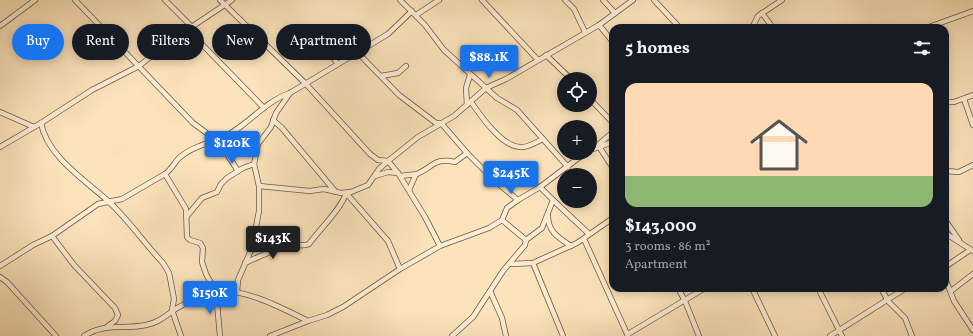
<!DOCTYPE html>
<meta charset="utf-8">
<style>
:root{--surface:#171b24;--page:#242831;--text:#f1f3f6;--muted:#9ea1a6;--accent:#1a73e8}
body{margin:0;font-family:Vollkorn,serif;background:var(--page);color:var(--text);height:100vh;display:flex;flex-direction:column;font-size:15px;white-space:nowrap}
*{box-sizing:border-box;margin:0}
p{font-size:13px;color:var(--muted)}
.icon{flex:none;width:22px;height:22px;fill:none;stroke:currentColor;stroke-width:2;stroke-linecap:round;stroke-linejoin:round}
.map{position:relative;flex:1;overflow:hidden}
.panel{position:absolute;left:609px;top:24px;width:340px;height:268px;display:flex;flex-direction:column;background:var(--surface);border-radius:12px;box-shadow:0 2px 10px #0003}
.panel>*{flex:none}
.hud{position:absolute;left:12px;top:24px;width:380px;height:36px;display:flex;gap:8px}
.controls{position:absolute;left:557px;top:72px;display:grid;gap:8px}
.controls a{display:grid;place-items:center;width:40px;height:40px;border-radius:50%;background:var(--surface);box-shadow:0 2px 10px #0003;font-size:20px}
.price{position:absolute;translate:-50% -34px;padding:0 9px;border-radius:4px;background:var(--accent);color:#fff;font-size:13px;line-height:26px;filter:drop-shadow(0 1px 2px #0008)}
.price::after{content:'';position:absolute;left:50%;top:24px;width:12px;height:9px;margin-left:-6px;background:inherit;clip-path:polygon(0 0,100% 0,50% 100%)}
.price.selected{background:#222;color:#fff}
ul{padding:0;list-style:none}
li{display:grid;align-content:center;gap:8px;height:212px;padding:0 16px}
li span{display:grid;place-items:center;height:124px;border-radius:12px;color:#555}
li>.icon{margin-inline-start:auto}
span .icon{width:72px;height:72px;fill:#fffc;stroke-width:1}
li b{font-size:17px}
h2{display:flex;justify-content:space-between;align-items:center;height:48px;padding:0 16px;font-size:17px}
.chip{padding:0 14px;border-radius:18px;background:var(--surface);box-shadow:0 2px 10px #0003;font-size:14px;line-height:36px}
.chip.selected{background:var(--accent);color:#fff}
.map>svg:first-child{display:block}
</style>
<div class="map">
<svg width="973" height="336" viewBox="0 0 973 336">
<rect width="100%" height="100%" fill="#fce3bb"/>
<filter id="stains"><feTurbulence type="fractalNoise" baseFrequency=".005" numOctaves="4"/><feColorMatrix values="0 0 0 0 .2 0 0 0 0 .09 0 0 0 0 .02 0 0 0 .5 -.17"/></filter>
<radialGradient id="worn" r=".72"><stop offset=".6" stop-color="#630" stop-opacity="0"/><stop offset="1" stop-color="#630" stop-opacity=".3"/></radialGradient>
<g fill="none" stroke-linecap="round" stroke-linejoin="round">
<g stroke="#6c5846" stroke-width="6">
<g id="minor">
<polyline points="75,0 193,123 216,140"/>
<polyline points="165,0 191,26"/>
<polyline points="220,0 306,84 370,154 378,160 388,161 418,137 454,116 486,88 506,79 599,25 633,0"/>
<polyline points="400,0 425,25 444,50 497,98 517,110 568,167"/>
<polyline points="482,0 538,60"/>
<polyline points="565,0 574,9 585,32"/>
<polyline points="603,0 615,13"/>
<polyline points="654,0 680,28"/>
<polyline points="762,13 773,28"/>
<polyline points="416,15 439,0"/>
<polyline points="599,25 613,42"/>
<polyline points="0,26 35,0"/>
<polyline points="752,28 758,16 782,0"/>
<polyline points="926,28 973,11"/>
<polyline points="187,29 264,108"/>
<polyline points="327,49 337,63"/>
<polyline points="358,53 399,95 436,123 441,123 467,153"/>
<polyline points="546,55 571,79"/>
<polyline points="381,76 398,73 406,66"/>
<polyline points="590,99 613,123"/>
<polyline points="964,99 973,125"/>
<path d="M471,102C481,116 501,146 520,147C528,148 536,142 543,139"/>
<polyline points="945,102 954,102 973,95"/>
<polyline points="467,105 466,88 470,75"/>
<polyline points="0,112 34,127"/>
<polyline points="273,120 282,128 334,190"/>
<path d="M41,123C47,156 85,180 108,201C128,219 144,243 163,263L169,273L171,283L174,299L172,310L181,336"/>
<polyline points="613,132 598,145 613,168"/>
<polyline points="218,140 238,171"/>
<polyline points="0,147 41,123 92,90 139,66 169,42 232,0"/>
<polyline points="590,150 613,142"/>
<polyline points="945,171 959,172 973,165"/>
<polyline points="375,176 388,172 398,173 425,217 440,246"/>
<path d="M401,176C406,175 412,175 417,174C433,167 435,157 455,162L467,153L496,182L518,200"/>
<polyline points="259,186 310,191 324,189 341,193 351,192 368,185 379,169 388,161 398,173"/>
<polyline points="409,190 416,174"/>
<polyline points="346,193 388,241 400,269"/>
<polyline points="553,200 589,234"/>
<polyline points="187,216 202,198 217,192 221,184 227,178 243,168 254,164"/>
<path d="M548,216C548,232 559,238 571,246"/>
<polyline points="502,220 526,240"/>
<polyline points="945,220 959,240"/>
<polyline points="945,233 973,251"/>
<polyline points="584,239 628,336"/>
<path d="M245,263C260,256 274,250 290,245C296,244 303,247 309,244C319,230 342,208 346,193"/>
<polyline points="533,263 563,336"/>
<polyline points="511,264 533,263 577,243 613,218"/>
<polyline points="0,266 33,245 52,236"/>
<polyline points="945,267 970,250"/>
<polyline points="0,277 7,282 56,336"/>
<polyline points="945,278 954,301 973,330"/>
<polyline points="678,288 685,301 699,336"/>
<polyline points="752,288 775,336"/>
<polyline points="818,288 842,336"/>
<polyline points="881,288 888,301 905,318 912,336"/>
<polyline points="490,291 502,318 506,336"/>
<polyline points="951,291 973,274"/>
<polyline points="237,292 238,280 252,248 259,211 259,186 254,164 258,144 271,127 276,113 290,93"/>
<polyline points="108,326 115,321 118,315 115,308 74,265 52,236 98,204 122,199 165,174"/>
<polyline points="628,334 705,288"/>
<path d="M84,336C106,322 123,330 146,325C163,322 170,310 185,304C195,300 206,295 216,292C243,287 284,309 308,321L327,315L343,307L400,269L440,246L489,228L502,220L507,208L518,200L540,187L585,153"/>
<path d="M220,336L216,292L206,274L202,262L203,248L200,243L190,240L187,237L186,209L165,174C172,169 174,163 179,158C190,148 205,144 218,140C245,129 263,102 290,93L388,34L412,11"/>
<polyline points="270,336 308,321"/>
<polyline points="452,336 473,317 503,271 525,245 526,240 542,228 553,200 540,187"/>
<polyline points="830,336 906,288"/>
</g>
</g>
<use href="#minor" stroke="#fdedd3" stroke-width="4.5"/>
</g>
<rect width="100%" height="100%" filter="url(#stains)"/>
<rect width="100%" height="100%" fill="url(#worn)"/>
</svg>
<div class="controls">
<a><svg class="icon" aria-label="locate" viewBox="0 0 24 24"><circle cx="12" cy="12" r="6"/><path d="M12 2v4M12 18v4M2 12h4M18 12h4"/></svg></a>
<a>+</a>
<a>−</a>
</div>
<b class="price" style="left:489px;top:79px">$88.1K</b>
<b class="price" style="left:232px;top:165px">$120K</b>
<b class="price" style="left:511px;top:195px">$245K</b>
<b class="price selected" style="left:273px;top:260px">$143K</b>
<b class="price" style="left:210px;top:315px">$150K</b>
<div class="hud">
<a class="chip selected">Buy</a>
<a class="chip">Rent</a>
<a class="chip">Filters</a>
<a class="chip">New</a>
<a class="chip">Apartment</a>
</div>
<section class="panel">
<h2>5 homes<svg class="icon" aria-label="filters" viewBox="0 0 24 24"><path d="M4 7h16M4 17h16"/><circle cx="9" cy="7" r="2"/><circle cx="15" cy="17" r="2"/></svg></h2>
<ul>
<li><span style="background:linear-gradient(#ffd9b3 75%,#8fb573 0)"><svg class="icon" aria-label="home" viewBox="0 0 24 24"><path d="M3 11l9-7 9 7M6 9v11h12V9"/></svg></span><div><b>$143,000</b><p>3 rooms · 86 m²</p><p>Apartment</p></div></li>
</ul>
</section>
</div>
